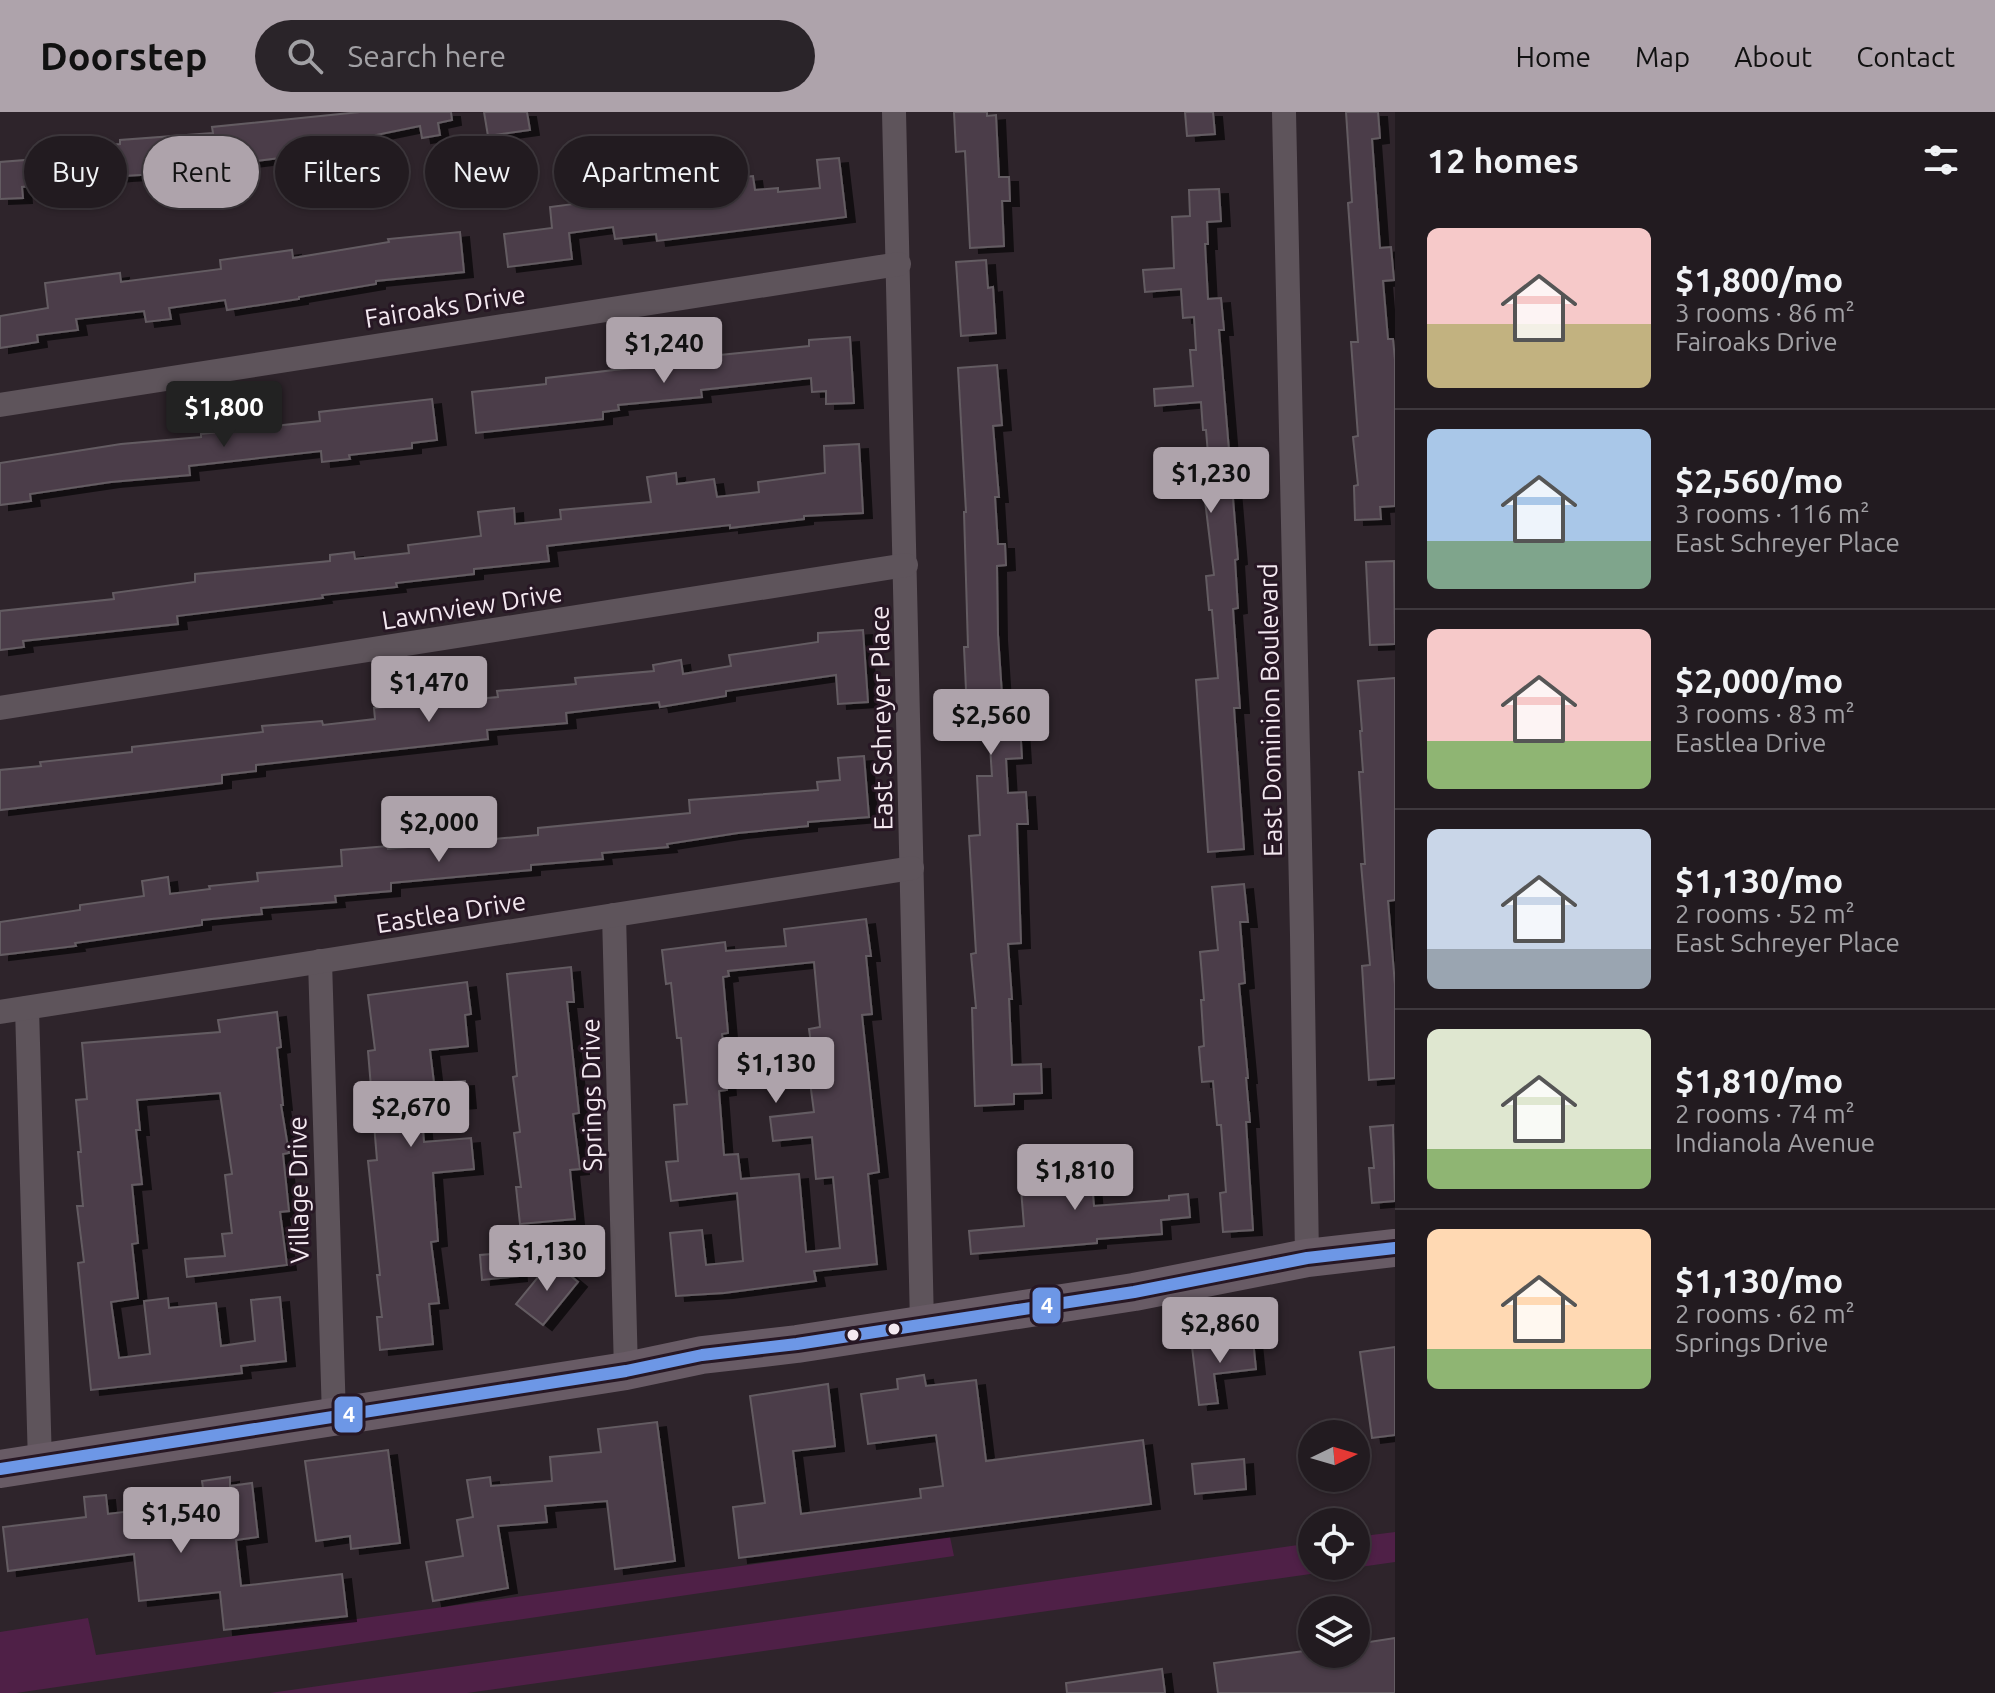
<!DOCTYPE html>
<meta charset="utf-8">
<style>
:root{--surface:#221b20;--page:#2a2429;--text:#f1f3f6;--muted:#a2a1a5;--line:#3f393e;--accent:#aea3ab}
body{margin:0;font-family:Ubuntu,sans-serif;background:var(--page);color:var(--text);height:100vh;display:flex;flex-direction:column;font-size:30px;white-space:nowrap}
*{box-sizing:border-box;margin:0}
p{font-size:26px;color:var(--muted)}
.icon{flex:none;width:44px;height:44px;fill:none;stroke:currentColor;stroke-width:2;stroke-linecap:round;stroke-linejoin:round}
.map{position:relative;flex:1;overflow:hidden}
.details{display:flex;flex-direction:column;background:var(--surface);width:600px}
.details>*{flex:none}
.top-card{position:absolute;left:24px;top:24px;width:760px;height:72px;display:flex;gap:16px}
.needle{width:52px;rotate:85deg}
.fabs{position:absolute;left:1298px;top:1308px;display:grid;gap:16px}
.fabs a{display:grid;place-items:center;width:72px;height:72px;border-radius:50%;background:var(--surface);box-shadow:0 2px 6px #0004,0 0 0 2px var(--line);font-size:40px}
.price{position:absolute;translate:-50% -68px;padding:0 18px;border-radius:8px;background:var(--accent);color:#111;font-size:26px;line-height:52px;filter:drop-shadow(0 2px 4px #0008)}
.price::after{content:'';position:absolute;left:50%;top:48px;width:24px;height:18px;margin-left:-12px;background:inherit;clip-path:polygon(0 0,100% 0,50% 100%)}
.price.current{background:#222;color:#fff}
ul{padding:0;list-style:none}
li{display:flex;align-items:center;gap:24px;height:200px;padding:0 32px}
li+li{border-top:2px solid var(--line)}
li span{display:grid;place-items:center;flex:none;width:224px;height:160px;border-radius:12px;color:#555}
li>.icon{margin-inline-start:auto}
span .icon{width:96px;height:96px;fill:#fffc;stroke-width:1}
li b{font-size:34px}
h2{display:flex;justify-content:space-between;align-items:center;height:96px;padding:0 32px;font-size:34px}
.pill{padding:0 28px;border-radius:36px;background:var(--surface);box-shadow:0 2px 6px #0004,0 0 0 2px var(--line);font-size:28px;line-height:72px}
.pill.current{background:var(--accent);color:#111}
header{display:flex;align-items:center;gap:48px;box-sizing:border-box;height:112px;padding:0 40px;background:var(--accent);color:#111}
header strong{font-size:38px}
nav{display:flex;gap:44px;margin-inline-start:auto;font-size:28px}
.search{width:560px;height:72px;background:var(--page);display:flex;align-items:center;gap:20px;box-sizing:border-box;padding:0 28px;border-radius:44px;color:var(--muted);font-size:30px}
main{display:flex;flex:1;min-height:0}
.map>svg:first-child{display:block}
</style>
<header>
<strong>Doorstep</strong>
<div class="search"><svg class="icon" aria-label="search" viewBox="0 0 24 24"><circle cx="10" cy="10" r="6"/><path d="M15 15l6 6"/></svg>Search here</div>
<nav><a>Home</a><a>Map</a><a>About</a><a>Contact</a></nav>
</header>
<main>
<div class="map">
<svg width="1395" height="1581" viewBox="0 0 1395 1581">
<defs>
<filter id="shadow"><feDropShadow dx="9" dy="5" stdDeviation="0" flood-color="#0009"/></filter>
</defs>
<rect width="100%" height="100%" fill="#2e242b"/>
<g fill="#4f2047">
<polygon points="1395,1420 1395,1450 467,1581 270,1581 1312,1431 1312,1454 1356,1454 1356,1425"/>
<polygon points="950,1425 954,1444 16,1581 0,1581 0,1520 88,1506 96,1543"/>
</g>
<g fill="#4c3d49" stroke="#645c62" stroke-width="2" fill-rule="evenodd" filter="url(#shadow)">
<polygon points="360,0 451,0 452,8 438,11 440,23 422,26 420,14 376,23 377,37 304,43 192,57 192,60 123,64 22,75 23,86 0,87 0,50 38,47 38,41 120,32 120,28 213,21 212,15"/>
<polygon points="484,0 527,0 530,18 488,24"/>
<polygon points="954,0 987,0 987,4 996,3 999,65 1009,65 1010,89 1002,89 1004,134 970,136 965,39 956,40"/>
<polygon points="1185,0 1213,0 1215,22 1187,24"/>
<polygon points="1346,0 1378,0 1380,26 1372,27 1380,136 1391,135 1394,168 1383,169 1388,227 1393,227 1395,248 1395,394 1380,395 1381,407 1355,408 1354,374 1358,373 1353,325 1358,324 1351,230 1358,230 1348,91 1352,90"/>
<polygon points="839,46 846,105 657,129 656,122 615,127 613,115 569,121 572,147 508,155 504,122 552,116 550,95 597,89 596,85 682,75 684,88 734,82 733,66 753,64 755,78 778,76 778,80 820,76 817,48"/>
<polygon points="1219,77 1221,109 1207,110 1208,132 1205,132 1208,187 1221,186 1224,218 1219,218 1238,447 1235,448 1238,496 1233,497 1240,596 1234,596 1244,737 1208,740 1196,568 1218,566 1212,498 1209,498 1206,464 1214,463 1204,380 1211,379 1206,318 1203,318 1201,290 1155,294 1154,277 1193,274 1190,238 1196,238 1194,205 1183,206 1181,177 1145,180 1143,158 1174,156 1172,105 1190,104 1189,78"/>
<polygon points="460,120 464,160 376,169 376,172 299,185 299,187 227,198 225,188 169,196 171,207 146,210 144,199 76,207 78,218 37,223 38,230 0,236 0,204 48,196 45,171 120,161 121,170 221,157 220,148 292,138 293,146 389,130 388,127"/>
<polygon points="986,148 988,176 993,175 996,221 961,224 956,150"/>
<polygon points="850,225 854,291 826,292 826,279 812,280 811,266 701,278 702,285 618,293 619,298 603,300 603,307 476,321 472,280 546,272 546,266 631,256 631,252 809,234 809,228"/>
<polygon points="997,253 1002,313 993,314 999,385 995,385 998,432 1005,432 1006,453 997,454 998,523 1003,598 1019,597 1022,646 1006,647 1008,681 1026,680 1028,712 1017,712 1021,831 1008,832 1012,887 1009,887 1012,953 1041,952 1042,981 1014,982 1014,992 975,994 972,896 976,896 971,842 976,841 969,724 980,723 977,664 992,664 989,619 968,621 964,535 968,535 964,400 966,400 958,256"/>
<polygon points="432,287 437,328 412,331 412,336 349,343 350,347 322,350 321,339 189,354 190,363 111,370 30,382 31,389 0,393 0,351 121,332 201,325 201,322 320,309 319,300"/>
<polygon points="859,332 863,401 804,404 804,407 730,416 730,413 547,434 549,449 474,457 474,462 396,471 397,475 322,483 323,486 177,504 178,512 23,529 24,535 0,538 0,499 114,487 113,481 195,470 195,462 330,449 330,443 354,440 355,447 409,441 408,433 481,424 478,400 514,396 515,412 561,407 560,398 651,390 647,365 676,361 677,372 714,367 717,385 759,380 758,370 825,361 824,334"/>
<polygon points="1394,449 1395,532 1370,533 1366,450"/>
<polygon points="863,518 868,590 838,592 836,563 726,579 726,584 660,595 659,590 566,601 567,611 487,618 488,627 256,653 256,659 222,663 222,671 0,698 0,658 41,654 40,650 132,640 132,635 263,620 262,614 322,609 323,613 375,607 374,596 498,585 497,579 576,572 575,566 654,559 653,553 681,548 683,562 731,554 729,543 818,530 818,521"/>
<polygon points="1395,566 1395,788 1388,789 1395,873 1395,966 1369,968 1362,854 1370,853 1361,752 1365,752 1359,660 1363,660 1360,619 1362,619 1358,569"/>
<polygon points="864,644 869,705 808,710 808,714 738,721 667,732 668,735 602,741 603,747 531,753 531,758 391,771 391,779 335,784 336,790 261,796 262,802 202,808 202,813 75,831 76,834 0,843 0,810 80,798 80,793 144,784 142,769 168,765 170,782 210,777 209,774 258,769 257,761 342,754 341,738 388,734 388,737 538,723 538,716 690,701 689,688 818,678 817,670 840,668 838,646"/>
<polygon points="1244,772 1248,810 1240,810 1245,871 1239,872 1248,966 1246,966 1250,1010 1246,1010 1253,1118 1223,1120 1220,1081 1226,1080 1221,1013 1217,1013 1213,969 1202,970 1199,935 1204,934 1201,888 1204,888 1200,840 1218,838 1212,775"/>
<path d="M866,807L871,844H866L872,902L862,903L879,1060L868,1062L877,1152L814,1159L816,1169L724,1181L676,1184L670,1121L702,1118L706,1153L743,1149L737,1081L671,1089L666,1050L678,1049L674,993L687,992L681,926H677L671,871L666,872L662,838L725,830L726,839L786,834L784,817ZM814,850L820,915L809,917L816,969L810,970L814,1000L770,1005L773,1029L812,1025L816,1067L833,1065L840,1136L806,1140L799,1062L741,1067L738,1042L724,1043L719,979L727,978L722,922L728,921L723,865L729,864L728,859Z"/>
<polygon points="571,855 574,890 567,890 579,1001 573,1002 580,1057 570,1058 575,1107 520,1112 516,1075 521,1075 514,1021 520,1020 513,965 517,964 507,862"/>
<polygon points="467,870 471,902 465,903 468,934 430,938 434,971 465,969 467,991 421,995 424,1030 471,1026 474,1057 433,1061 438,1129 431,1130 439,1191 429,1192 433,1232 380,1238 377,1205 382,1205 377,1163 380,1163 368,1049 377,1048 368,939 375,938 368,883"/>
<polygon points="277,900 281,935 277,936 283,993 281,993 289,1041 283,1042 289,1099 280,1100 287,1153 187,1165 185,1147 225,1144 222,1122 232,1121 225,1063 232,1062 220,981 137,988 140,1018 136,1018 142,1072 132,1073 138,1131 132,1132 138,1186 111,1190 119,1246 150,1242 144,1189 168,1186 169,1196 216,1191 221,1234 255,1229 251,1188 280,1185 286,1249 241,1254 242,1261 91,1278 78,1151 84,1150 77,1094 83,1094 78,1040 81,1040 76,988 87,987 82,931 220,920 218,908"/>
<polygon points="1393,1013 1395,1089 1372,1091 1369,1056 1374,1056 1370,1015"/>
<polygon points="1089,1038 1094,1094 1169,1088 1169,1084 1188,1082 1190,1105 1161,1108 1162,1122 1097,1127 1097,1131 971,1142 969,1119 1024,1114 1021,1077 1047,1075 1044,1042"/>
<polygon points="516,1140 518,1164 482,1168 480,1143"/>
<polygon points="552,1148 578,1170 543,1213 516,1192"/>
<polygon points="1253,1228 1256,1257 1214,1262 1218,1291 1199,1293 1192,1235"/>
<polygon points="1395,1235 1395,1323 1372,1326 1360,1240"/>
<polygon points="924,1263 926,1274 976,1268 986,1349 1143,1328 1151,1392 739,1446 733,1395 765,1391 750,1284 828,1272 835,1334 793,1339 801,1402 921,1386 920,1377 943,1374 936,1323 868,1332 861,1282 898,1277 897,1267"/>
<polygon points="657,1310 675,1449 615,1457 607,1389 545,1394 547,1410 498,1414 508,1476 433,1489 426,1450 463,1444 457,1408 473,1405 467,1368 490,1365 491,1374 552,1369 550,1345 601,1340 598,1317"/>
<polygon points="388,1338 400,1431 351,1437 350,1424 316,1429 305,1349"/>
<polygon points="1244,1347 1246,1377 1195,1382 1192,1352"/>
<polygon points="230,1365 230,1374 252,1371 258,1425 236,1428 241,1474 342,1462 347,1504 224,1518 220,1480 139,1489 134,1442 8,1459 3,1415 86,1405 84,1385 106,1383 108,1402 205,1390 202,1369"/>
<polygon points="1395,1526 1395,1581 1218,1581 1214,1551 1312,1538 1312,1542 1356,1542 1356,1532"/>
<polygon points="1162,1557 1165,1581 1067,1581 1066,1571"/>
</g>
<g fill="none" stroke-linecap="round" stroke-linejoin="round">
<g stroke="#5e545b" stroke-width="24">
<polyline points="894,0 922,1212"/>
<polyline points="1284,0 1302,823 1307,1146"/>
<polyline points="0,293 899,152"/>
<polyline points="0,596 906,453"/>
<polyline points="614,803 626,1259"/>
<polyline points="320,849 334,1305"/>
<polyline points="27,896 40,1351"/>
<polyline points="0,900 912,756"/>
</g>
<polyline stroke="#685b65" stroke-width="38" points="0,1357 626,1259 702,1243 797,1232 1134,1180 1307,1146 1395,1136"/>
<g stroke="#271724" stroke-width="18">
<polyline id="bus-1" points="0,1357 626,1259 702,1243 797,1232 1134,1180 1307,1146 1395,1136"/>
</g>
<use href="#bus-1" stroke="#6d97e6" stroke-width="12"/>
</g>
<g fill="#f3e8f0" stroke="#271724" stroke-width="3">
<circle cx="894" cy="1217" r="7"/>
<circle cx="853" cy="1223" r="7"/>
</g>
<g text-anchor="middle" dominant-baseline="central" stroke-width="6" stroke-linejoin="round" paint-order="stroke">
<g font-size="26" fill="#f3e8f0" stroke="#271724">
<text transform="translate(445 194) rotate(-9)">Fairoaks Drive</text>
<text transform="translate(472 494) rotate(-9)">Lawnview Drive</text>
<text transform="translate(1270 598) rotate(-91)">East Dominion Boulevard</text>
<text transform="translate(881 606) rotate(-91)">East Schreyer Place</text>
<text transform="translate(451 800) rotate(-9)">Eastlea Drive</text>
<text transform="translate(591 983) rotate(-91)">Springs Drive</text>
<text transform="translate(298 1078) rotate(-91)">Village Drive</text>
</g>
</g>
<g stroke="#271724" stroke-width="3">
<rect x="1031" y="1174" width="31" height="39" rx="8" fill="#6d97e6"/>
<rect x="333" y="1283" width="31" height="39" rx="8" fill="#6d97e6"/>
</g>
<g font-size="22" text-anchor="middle" font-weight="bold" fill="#fff">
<text x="1047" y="1201">4</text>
<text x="349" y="1310">4</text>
</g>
</svg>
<div class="fabs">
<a><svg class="needle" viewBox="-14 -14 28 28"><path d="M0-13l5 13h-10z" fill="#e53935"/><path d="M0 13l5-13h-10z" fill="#a2a1a5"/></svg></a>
<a><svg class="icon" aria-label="locate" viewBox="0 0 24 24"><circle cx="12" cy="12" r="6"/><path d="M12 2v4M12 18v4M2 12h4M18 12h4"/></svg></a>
<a><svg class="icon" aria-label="layers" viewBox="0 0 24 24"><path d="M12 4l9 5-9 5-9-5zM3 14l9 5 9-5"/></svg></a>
</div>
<b class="price" style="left:664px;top:273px">$1,240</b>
<b class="price current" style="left:224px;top:337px">$1,800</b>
<b class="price" style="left:1211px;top:403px">$1,230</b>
<b class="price" style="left:429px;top:612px">$1,470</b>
<b class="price" style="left:991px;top:645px">$2,560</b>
<b class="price" style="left:439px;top:752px">$2,000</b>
<b class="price" style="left:776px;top:993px">$1,130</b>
<b class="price" style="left:411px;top:1037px">$2,670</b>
<b class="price" style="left:1075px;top:1100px">$1,810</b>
<b class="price" style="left:547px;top:1181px">$1,130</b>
<b class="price" style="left:1220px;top:1253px">$2,860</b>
<b class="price" style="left:181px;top:1443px">$1,540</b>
<div class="top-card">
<a class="pill">Buy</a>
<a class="pill current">Rent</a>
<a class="pill">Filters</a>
<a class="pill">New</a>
<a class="pill">Apartment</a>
</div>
</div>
<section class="details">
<h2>12 homes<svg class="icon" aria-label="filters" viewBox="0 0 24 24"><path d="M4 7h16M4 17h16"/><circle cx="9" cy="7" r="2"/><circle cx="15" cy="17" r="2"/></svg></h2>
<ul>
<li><span style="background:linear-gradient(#f6c9c9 60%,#c2b280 0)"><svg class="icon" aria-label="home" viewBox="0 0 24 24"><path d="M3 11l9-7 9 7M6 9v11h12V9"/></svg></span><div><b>$1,800/mo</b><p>3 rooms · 86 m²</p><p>Fairoaks Drive</p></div></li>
<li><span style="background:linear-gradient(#a9c7e8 70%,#7fa58c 0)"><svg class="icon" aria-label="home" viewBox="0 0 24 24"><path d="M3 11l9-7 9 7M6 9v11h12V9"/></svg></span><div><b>$2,560/mo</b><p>3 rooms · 116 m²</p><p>East Schreyer Place</p></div></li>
<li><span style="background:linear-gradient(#f6c9c9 70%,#8fb573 0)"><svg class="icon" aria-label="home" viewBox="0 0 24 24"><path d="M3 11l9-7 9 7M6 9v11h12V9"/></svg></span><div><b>$2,000/mo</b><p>3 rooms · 83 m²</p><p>Eastlea Drive</p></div></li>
<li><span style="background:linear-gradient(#c9d6e8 75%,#9aa5b1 0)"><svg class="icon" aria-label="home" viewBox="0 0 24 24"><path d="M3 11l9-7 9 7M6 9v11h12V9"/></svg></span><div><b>$1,130/mo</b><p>2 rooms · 52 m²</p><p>East Schreyer Place</p></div></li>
<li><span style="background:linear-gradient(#dfe7d0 75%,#8fb573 0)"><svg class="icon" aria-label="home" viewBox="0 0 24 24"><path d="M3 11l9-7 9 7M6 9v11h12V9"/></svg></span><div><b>$1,810/mo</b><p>2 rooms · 74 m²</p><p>Indianola Avenue</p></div></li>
<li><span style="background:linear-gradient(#ffd9b3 75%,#8fb573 0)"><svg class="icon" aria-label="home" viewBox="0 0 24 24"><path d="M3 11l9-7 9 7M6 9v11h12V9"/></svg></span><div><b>$1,130/mo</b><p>2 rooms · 62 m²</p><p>Springs Drive</p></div></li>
</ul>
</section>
</main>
